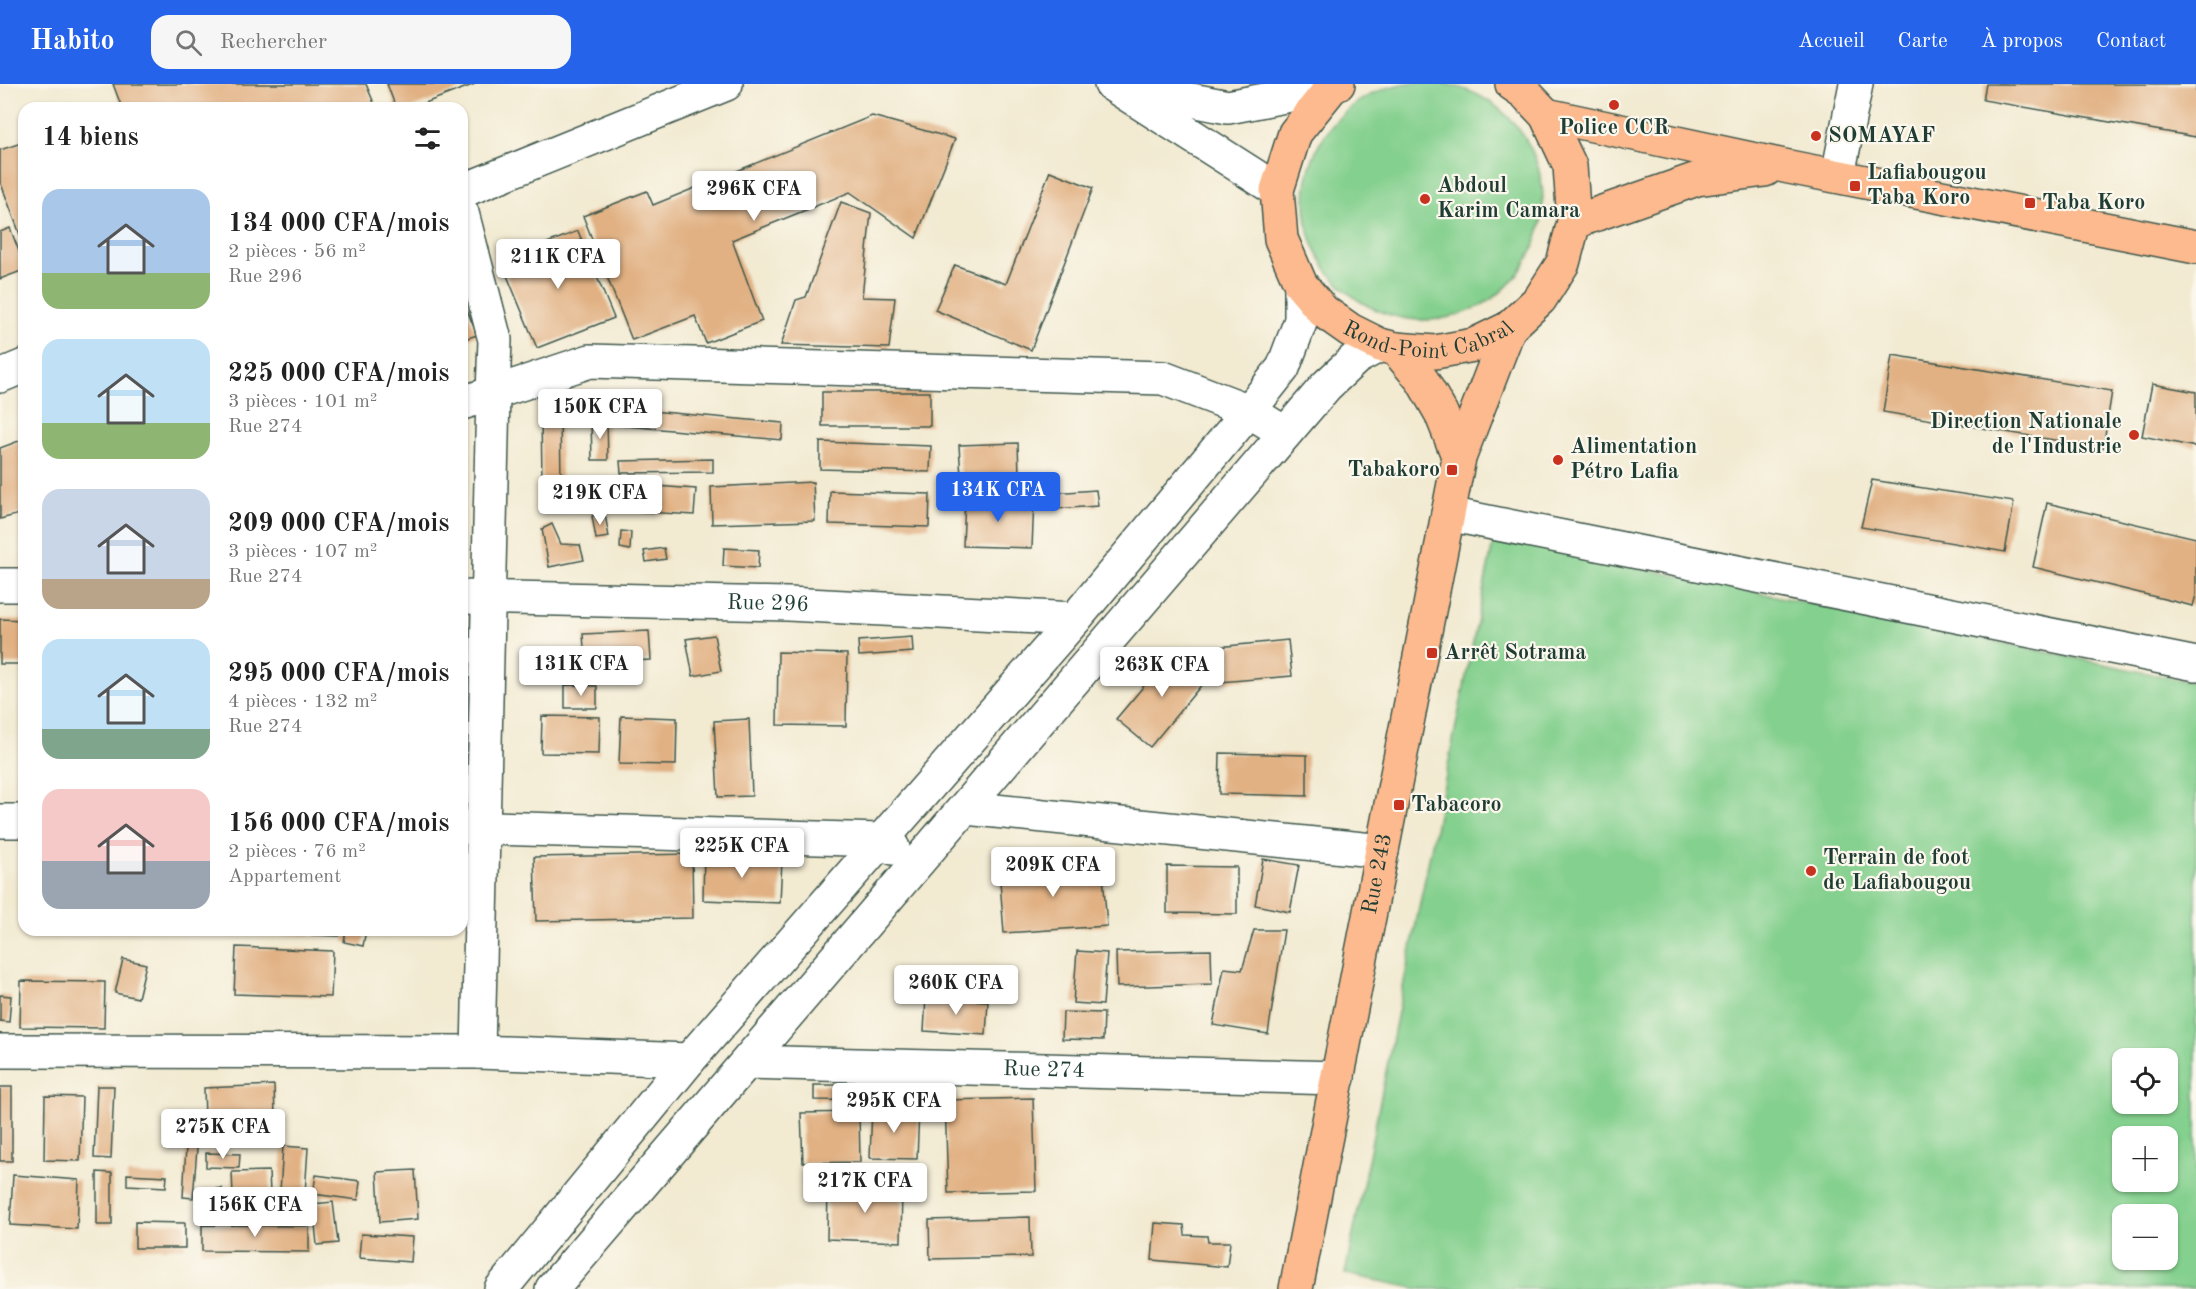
<!DOCTYPE html>
<html lang="fr">
<meta charset="utf-8">
<style>
:root{--surface:#fff;--page:#f6f6f6;--text:#222;--muted:#767676;--accent:#2563eb}
body{margin:0;font-family:"Old Standard TT",serif;background:var(--page);color:var(--text);height:100vh;display:flex;flex-direction:column;font-size:22px;white-space:nowrap}
*{box-sizing:border-box;margin:0}
p{font-size:20px;color:var(--muted)}
.icon{flex:none;width:33px;height:33px;fill:none;stroke:currentColor;stroke-width:2;stroke-linecap:round;stroke-linejoin:round}
.map{position:relative;flex:1;overflow:hidden}
.sheet{position:absolute;left:18px;top:18px;width:450px;height:834px;display:flex;flex-direction:column;background:var(--surface);border-radius:18px;box-shadow:0 2px 4px #0004}
.sheet>*{flex:none}
.fabs{position:absolute;left:2112px;top:964px;display:grid;gap:12px}
.fabs a{display:grid;place-items:center;width:66px;height:66px;border-radius:12px;background:var(--surface);box-shadow:0 2px 4px #0004;font-size:30px}
.price{position:absolute;translate:-50% -51px;padding:0 14px;border-radius:6px;background:#fff;color:#222;font-size:20px;line-height:39px;filter:drop-shadow(0 2px 3px #0008)}
.price::after{content:'';position:absolute;left:50%;top:36px;width:18px;height:14px;margin-left:-9px;background:inherit;clip-path:polygon(0 0,100% 0,50% 100%)}
.price.selected{background:var(--accent);color:#fff}
ul{padding:0;list-style:none}
li{display:flex;align-items:center;gap:18px;height:150px;padding:0 24px}
li span{display:grid;place-items:center;flex:none;width:168px;height:120px;border-radius:18px;color:#555}
li>.icon{margin-inline-start:auto}
span .icon{width:72px;height:72px;fill:#fffc;stroke-width:1}
li b{font-size:26px}
h2{display:flex;justify-content:space-between;align-items:center;height:72px;padding:0 24px;font-size:26px}
header{display:flex;align-items:center;gap:36px;box-sizing:border-box;height:84px;padding:0 30px;background:var(--accent);color:#fff}
header strong{font-size:28px}
nav{display:flex;gap:33px;margin-inline-start:auto;font-size:21px}
.search{width:420px;height:54px;background:var(--page);display:flex;align-items:center;gap:15px;box-sizing:border-box;padding:0 21px;border-radius:18px;color:var(--muted);font-size:22px}
.map>svg:first-child{display:block}
</style>
<header>
<strong>Habito</strong>
<div class="search"><svg class="icon" aria-label="search" viewBox="0 0 24 24"><circle cx="10" cy="10" r="6"/><path d="M15 15l6 6"/></svg>Rechercher</div>
<nav><a>Accueil</a><a>Carte</a><a>À propos</a><a>Contact</a></nav>
</header>
<div class="map">
<svg width="2196" height="1205" viewBox="0 0 2196 1205">
<rect width="100%" height="100%" fill="#fbf7ec"/>
<filter id="ink" filterUnits="userSpaceOnUse"><feTurbulence type="fractalNoise" baseFrequency=".0167" numOctaves="2"/><feDisplacementMap in="SourceGraphic" scale="12" xChannelSelector="R" yChannelSelector="G"/><feConvolveMatrix kernelMatrix="1 2 1 2 8 2 1 2 1" color-interpolation-filters="sRGB"/></filter>
<filter id="wash" filterUnits="userSpaceOnUse"><feTurbulence type="fractalNoise" baseFrequency=".008" numOctaves="4" result="noise"/><feDisplacementMap in="SourceGraphic" scale="24" xChannelSelector="R" yChannelSelector="G"/><feGaussianBlur stdDeviation="1.35" result="paint"/><feColorMatrix in="noise" values="0 0 0 0 0 0 0 0 0 0 0 0 0 0 0 0 0 1.4 0 .05"/><feComposite in="paint" operator="in"/></filter>
<g filter="url(#wash)">
<rect width="100%" height="100%" fill="#f2ead1"/>
<g fill="#84d08e" stroke="#528661" stroke-width="1.5" fill-rule="evenodd">
<circle cx="1424" cy="117" r="119"/>
<path d="M1494,454L2196,599V1205H1419L1345,1190ZM2122,975H2168V1020H2122ZM2122,1053H2168V1098H2122ZM2122,1131H2168V1176H2122Z"/>
</g>
<g id="blocks">
<g fill="#e1b183">
<polygon points="113,0 366,0 376,24 122,24"/>
<polygon points="387,0 475,0 412,24 396,24"/>
<polygon points="1986,0 2196,0 2196,53 1983,16"/>
<polygon points="872,32 955,55 916,154 850,108 732,156 762,237 706,259 695,232 632,256 583,132 647,107 653,121"/>
<polygon points="24,58 24,161 0,97 0,66"/>
<polygon points="1050,87 1093,104 1031,266 935,226 955,181 1006,200"/>
<polygon points="841,118 871,129 862,213 895,214 889,264 781,261 796,216 806,213"/>
<polygon points="10,144 24,180 24,186 0,195 0,148"/>
<polygon points="578,147 614,234 537,264 501,177"/>
<polygon points="462,214 477,251 462,256"/>
<polygon points="1892,271 2112,307 2103,364 1883,328"/>
<polygon points="2152,300 2196,308 2196,363 2142,352"/>
<rect x="822" y="308" width="108" height="34"/>
<polygon points="618,324 783,339 782,356 616,341"/>
<polygon points="541,330 560,330 561,396 542,395"/>
<polygon points="591,336 607,336 608,376 592,376"/>
<polygon points="24,355 24,429 0,435 0,364"/>
<polygon points="820,358 931,362 930,388 820,385"/>
<polygon points="1018,359 1019,391 961,393 959,361"/>
<polygon points="713,375 713,388 621,389 620,377"/>
<polygon points="1872,396 2014,418 2005,468 1861,443"/>
<polygon points="813,398 815,437 712,440 711,403"/>
<polygon points="616,399 696,405 694,431 614,426"/>
<polygon points="607,401 609,413 585,417 583,405"/>
<polygon points="1096,406 1098,422 1054,425 1053,409"/>
<polygon points="830,407 930,410 929,443 829,440"/>
<polygon points="965,414 1034,416 1032,464 963,462"/>
<polygon points="2047,419 2196,454 2196,511 2193,522 2033,483"/>
<polygon points="605,430 609,453 596,455 592,432"/>
<polygon points="552,440 561,460 580,461 584,476 549,483 542,445"/>
<polygon points="621,447 631,448 630,466 620,464"/>
<polygon points="664,464 666,475 646,478 644,467"/>
<polygon points="724,464 759,466 758,484 723,482"/>
<polygon points="0,535 24,536 24,580 0,580"/>
<polygon points="649,547 651,576 585,579 583,550"/>
<polygon points="714,551 721,587 693,592 686,555"/>
<polygon points="912,553 913,568 859,572 858,557"/>
<polygon points="1288,556 1292,592 1220,598 1217,563"/>
<polygon points="1175,565 1208,593 1150,663 1116,635"/>
<polygon points="778,568 847,570 846,642 777,641"/>
<polygon points="565,601 597,602 597,624 565,624"/>
<polygon points="542,632 600,633 599,670 541,669"/>
<polygon points="621,632 677,634 676,681 619,680"/>
<polygon points="749,635 752,712 718,713 714,637"/>
<polygon points="1220,669 1307,671 1307,712 1219,710"/>
<polygon points="692,770 693,834 536,837 534,773"/>
<polygon points="704,771 782,775 780,819 703,816"/>
<polygon points="1263,775 1299,781 1290,828 1255,821"/>
<polygon points="1102,778 1107,842 1004,849 999,785"/>
<polygon points="1167,782 1237,783 1237,830 1167,829"/>
<polygon points="233,846 340,846 339,852 233,848"/>
<polygon points="346,846 366,846 363,862 344,858"/>
<polygon points="1254,846 1284,846 1268,950 1213,941 1224,884 1242,886"/>
<polygon points="236,863 333,867 331,913 234,910"/>
<polygon points="1211,866 1212,900 1117,903 1116,868"/>
<polygon points="1077,867 1107,869 1103,921 1073,919"/>
<polygon points="123,875 146,880 138,914 115,909"/>
<polygon points="21,897 105,898 104,944 20,943"/>
<polygon points="0,911 11,912 9,938 0,937"/>
<polygon points="926,913 988,917 986,951 924,947"/>
<polygon points="1063,928 1104,929 1103,956 1062,955"/>
<polygon points="274,1001 275,1032 205,1034 204,1004"/>
<polygon points="814,1001 877,1001 877,1017 814,1016"/>
<polygon points="97,1002 114,1002 111,1075 94,1074"/>
<rect x="0" y="1003" width="12" height="74"/>
<polygon points="45,1012 82,1013 80,1077 44,1076"/>
<polygon points="1033,1014 1036,1107 948,1109 945,1016"/>
<polygon points="872,1024 919,1026 917,1075 870,1074"/>
<polygon points="859,1028 860,1078 803,1079 801,1029"/>
<polygon points="283,1062 308,1064 304,1125 279,1123"/>
<polygon points="186,1063 197,1064 193,1114 183,1113"/>
<polygon points="206,1069 240,1070 239,1084 206,1083"/>
<polygon points="415,1086 418,1135 380,1138 377,1088"/>
<polygon points="269,1087 270,1110 233,1111 232,1088"/>
<polygon points="97,1088 112,1089 112,1141 97,1141"/>
<polygon points="127,1090 167,1092 166,1103 127,1101"/>
<polygon points="13,1091 79,1096 77,1145 10,1141"/>
<polygon points="316,1091 360,1097 358,1116 313,1110"/>
<polygon points="828,1103 902,1105 901,1158 827,1155"/>
<polygon points="222,1104 223,1120 206,1121 205,1106"/>
<polygon points="333,1118 338,1159 317,1161 313,1120"/>
<polygon points="1030,1133 1031,1173 930,1175 929,1136"/>
<polygon points="135,1138 185,1139 185,1164 135,1164"/>
<polygon points="1155,1139 1184,1141 1185,1151 1207,1152 1208,1158 1230,1158 1227,1183 1152,1176"/>
<polygon points="202,1141 309,1142 309,1168 202,1167"/>
<polygon points="361,1150 413,1153 411,1178 359,1174"/>
</g>
</g>
</g>
<g filter="url(#ink)">
<use href="#blocks" fill-opacity="0" stroke="#3f574c" stroke-width="1.5"/>
<g fill="none" stroke-linecap="round" stroke-linejoin="round">
<g stroke="#3f574c" stroke-width="36">
<g id="minor">
<polyline points="1111,0 1277,106"/>
<polyline points="1134,0 1150,8 1228,23 1332,3"/>
<polyline points="1838,91 1856,0"/>
<polyline points="462,107 726,0"/>
<polyline points="462,129 495,256 493,309 462,319"/>
<polyline points="0,292 24,282"/>
<polyline points="1448,430 2196,580"/>
<polyline points="0,501 24,501"/>
<path id="s1" d="M462,513L788,520L1075,535"/>
<polyline points="966,724 1382,767"/>
<polyline points="0,737 24,737"/>
<polyline points="462,743 880,756 893,764"/>
<polyline points="0,967 478,968 689,976"/>
<polyline points="478,968 493,309 590,277 1163,294 1249,327 1285,349"/>
<path id="s2" d="M748,978L1338,994"/>
<polyline points="501,1205 689,976 1075,535 1249,327 1283,284 1301,236 1301,201"/>
<polyline points="552,1205 1326,302 1356,274 1380,261"/>
</g>
</g>
<g stroke="#3f574c" stroke-width="36">
<g id="major">
<path id="s3" d="M1338,0L1332,3L1295,49L1277,106L1281,155L1301,201L1323,227L1350,246L1380,261L1396,265L1435,268L1474,261L1509,244L1540,215L1563,179L1574,138L1570,82L1546,31L1525,9L1512,0"/>
<polyline points="1546,31 1789,83 2196,163"/>
<polyline points="1574,138 1697,95 1765,86"/>
<polyline points="1396,265 1422,296 1441,329 1459,374"/>
<path id="s4" d="M1296,1205L1459,374L1509,244"/>
</g>
</g>
<use href="#minor" stroke="#fff" stroke-width="33"/>
<use href="#major" stroke="#fcba8e" stroke-width="33"/>
</g>
</g>
<g fill="#c8321e" stroke="#fbf7ec" stroke-width="2">
<circle cx="1614" cy="21" r="6"/>
<circle cx="1816" cy="52" r="6"/>
<rect x="1849" y="96" width="12" height="12" rx="3"/>
<circle cx="1425" cy="115" r="6"/>
<rect x="2024" y="113" width="12" height="12" rx="3"/>
<circle cx="2134" cy="351" r="6"/>
<circle cx="1558" cy="376" r="6"/>
<rect x="1446" y="380" width="12" height="12" rx="3"/>
<rect x="1426" y="563" width="12" height="12" rx="3"/>
<rect x="1393" y="715" width="12" height="12" rx="3"/>
<circle cx="1811" cy="787" r="6"/>
</g>
<g text-anchor="middle" dominant-baseline="central" stroke-width="4.5" stroke-linejoin="round" paint-order="stroke">
<g font-size="22" font-weight="bold" fill="#1f3d34" stroke="#fbf7ec" text-anchor="start">
<text x="1614" y="44" text-anchor="middle">Police CCR</text>
<text x="1828" y="52">SOMAYAF</text>
<text x="1867" y="89">Lafiabougou<tspan x="1867" dy="25">Taba Koro</tspan></text>
<text x="1437" y="102">Abdoul<tspan x="1437" dy="25">Karim Camara</tspan></text>
<text x="2042" y="119">Taba Koro</text>
<text x="2122" y="338" text-anchor="end">Direction Nationale<tspan x="2122" dy="25">de l'Industrie</tspan></text>
<text x="1570" y="363">Alimentation<tspan x="1570" dy="25">Pétro Lafia</tspan></text>
<text x="1440" y="386" text-anchor="end">Tabakoro</text>
<text x="1444" y="569">Arrêt Sotrama</text>
<text x="1411" y="721">Tabacoro</text>
<text x="1823" y="774">Terrain de foot<tspan x="1823" dy="25">de Lafiabougou</tspan></text>
</g>
<g font-size="22" fill="#1f3d34" stroke="#fbf7ec">
<text stroke="none"><textPath href="#s3" startOffset="374">Rond-Point Cabral</textPath></text>
<text stroke="none"><textPath href="#s1" startOffset="306">Rue 296</textPath></text>
<text stroke="none"><textPath href="#s4" startOffset="423">Rue 243</textPath></text>
<text stroke="none"><textPath href="#s2" startOffset="296">Rue 274</textPath></text>
</g>
</g>
</svg>
<div class="fabs">
<a><svg class="icon" aria-label="locate" viewBox="0 0 24 24"><circle cx="12" cy="12" r="6"/><path d="M12 2v4M12 18v4M2 12h4M18 12h4"/></svg></a>
<a>+</a>
<a>−</a>
</div>
<b class="price" style="left:754px;top:138px">296K CFA</b>
<b class="price" style="left:558px;top:206px">211K CFA</b>
<b class="price" style="left:600px;top:356px">150K CFA</b>
<b class="price selected" style="left:998px;top:439px">134K CFA</b>
<b class="price" style="left:600px;top:442px">219K CFA</b>
<b class="price" style="left:581px;top:613px">131K CFA</b>
<b class="price" style="left:1162px;top:614px">263K CFA</b>
<b class="price" style="left:742px;top:795px">225K CFA</b>
<b class="price" style="left:1053px;top:814px">209K CFA</b>
<b class="price" style="left:956px;top:932px">260K CFA</b>
<b class="price" style="left:894px;top:1050px">295K CFA</b>
<b class="price" style="left:223px;top:1076px">275K CFA</b>
<b class="price" style="left:865px;top:1130px">217K CFA</b>
<b class="price" style="left:255px;top:1154px">156K CFA</b>
<section class="sheet">
<h2>14 biens<svg class="icon" aria-label="filters" viewBox="0 0 24 24"><path d="M4 7h16M4 17h16"/><circle cx="9" cy="7" r="2"/><circle cx="15" cy="17" r="2"/></svg></h2>
<ul>
<li><span style="background:linear-gradient(#a9c7e8 70%,#8fb573 0)"><svg class="icon" aria-label="home" viewBox="0 0 24 24"><path d="M3 11l9-7 9 7M6 9v11h12V9"/></svg></span><div><b>134 000 CFA/mois</b><p>2 pièces · 56 m²</p><p>Rue 296</p></div></li>
<li><span style="background:linear-gradient(#bfe0f5 70%,#8fb573 0)"><svg class="icon" aria-label="home" viewBox="0 0 24 24"><path d="M3 11l9-7 9 7M6 9v11h12V9"/></svg></span><div><b>225 000 CFA/mois</b><p>3 pièces · 101 m²</p><p>Rue 274</p></div></li>
<li><span style="background:linear-gradient(#c9d6e8 75%,#b9a48a 0)"><svg class="icon" aria-label="home" viewBox="0 0 24 24"><path d="M3 11l9-7 9 7M6 9v11h12V9"/></svg></span><div><b>209 000 CFA/mois</b><p>3 pièces · 107 m²</p><p>Rue 274</p></div></li>
<li><span style="background:linear-gradient(#bfe0f5 75%,#7fa58c 0)"><svg class="icon" aria-label="home" viewBox="0 0 24 24"><path d="M3 11l9-7 9 7M6 9v11h12V9"/></svg></span><div><b>295 000 CFA/mois</b><p>4 pièces · 132 m²</p><p>Rue 274</p></div></li>
<li><span style="background:linear-gradient(#f6c9c9 60%,#9aa5b1 0)"><svg class="icon" aria-label="home" viewBox="0 0 24 24"><path d="M3 11l9-7 9 7M6 9v11h12V9"/></svg></span><div><b>156 000 CFA/mois</b><p>2 pièces · 76 m²</p><p>Appartement</p></div></li>
</ul>
</section>
</div>
